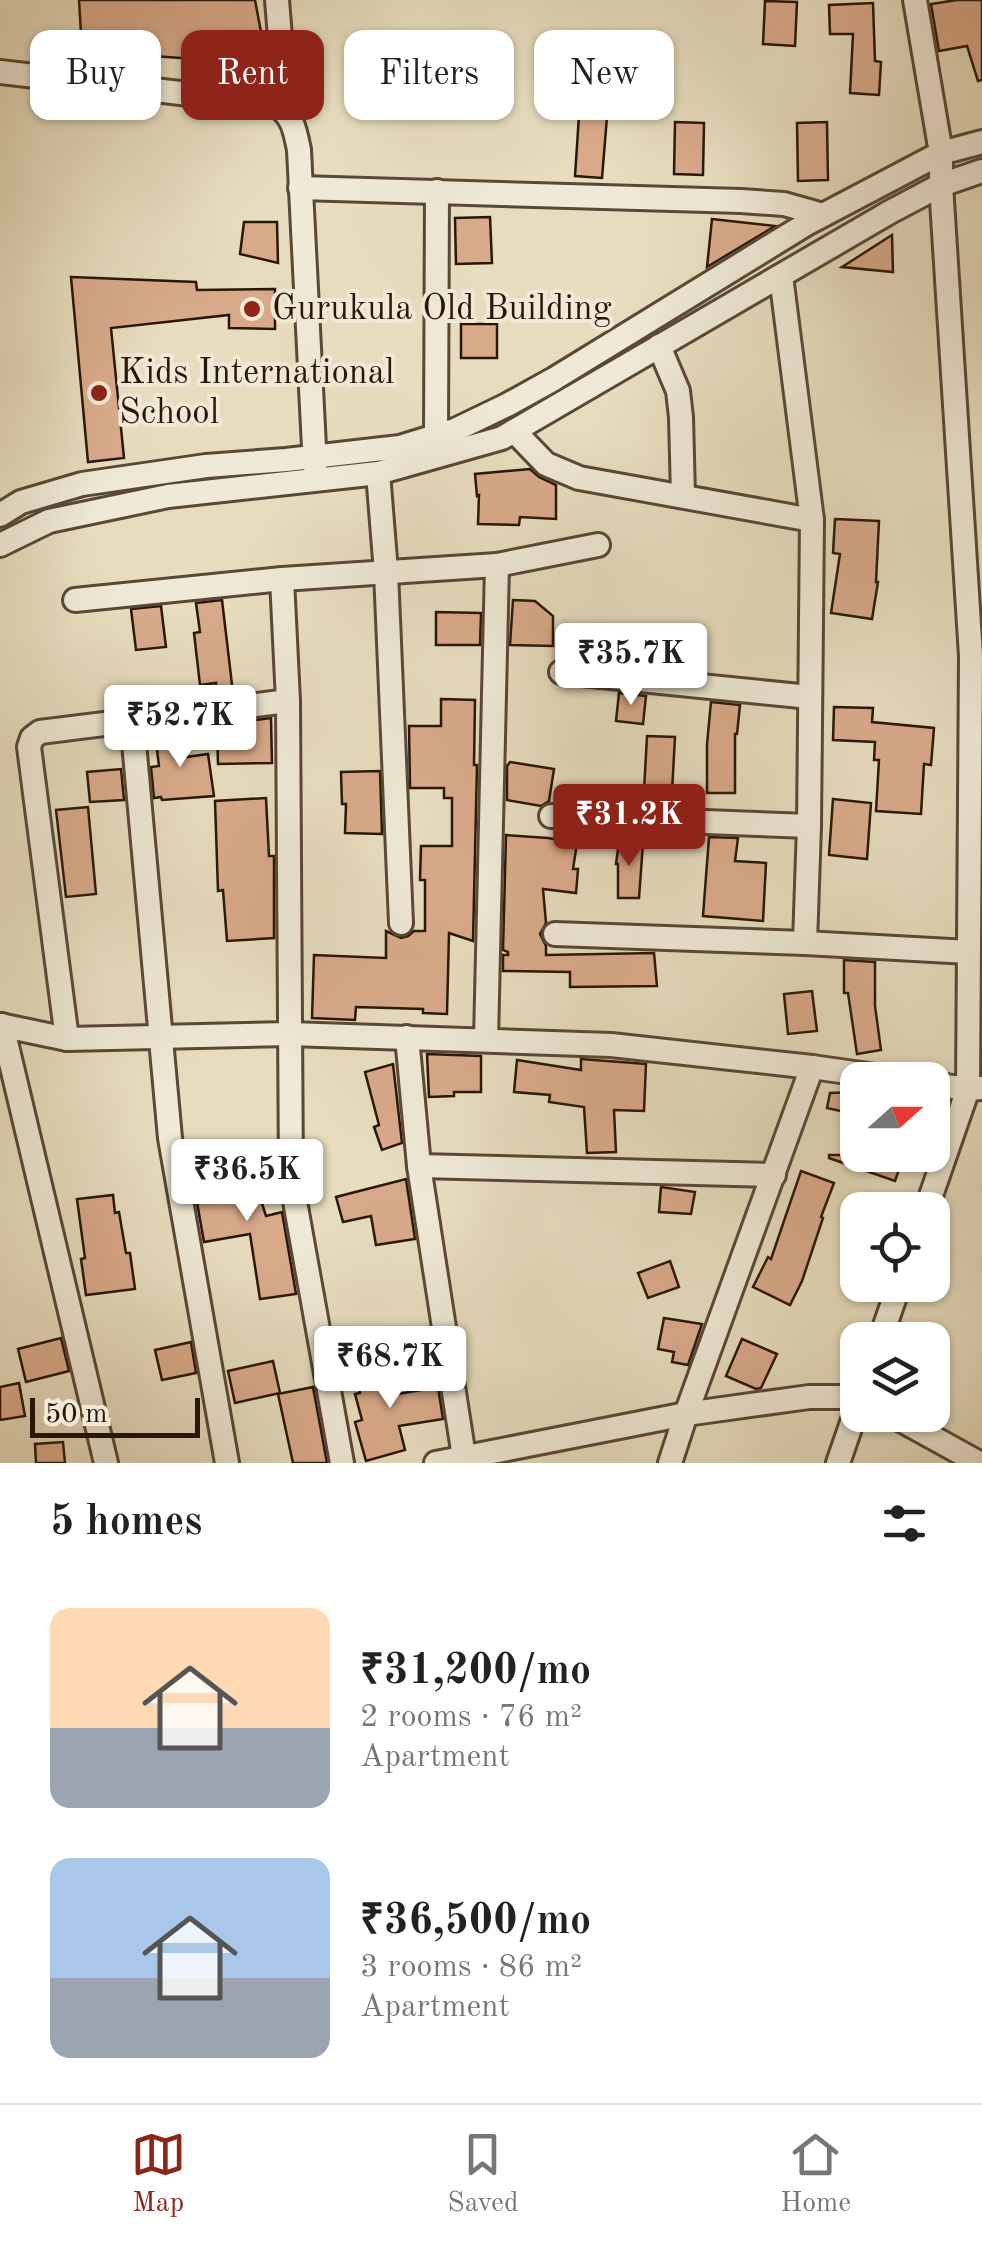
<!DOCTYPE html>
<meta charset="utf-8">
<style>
:root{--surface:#fff;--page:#f6f6f6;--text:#222;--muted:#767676;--line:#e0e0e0;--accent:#8f2418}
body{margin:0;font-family:"Old Standard TT",serif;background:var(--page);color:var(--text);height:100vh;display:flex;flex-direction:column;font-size:38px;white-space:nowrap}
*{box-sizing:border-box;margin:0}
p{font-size:32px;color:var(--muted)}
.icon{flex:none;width:55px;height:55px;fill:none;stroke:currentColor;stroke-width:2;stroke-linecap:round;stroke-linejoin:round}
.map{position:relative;height:1463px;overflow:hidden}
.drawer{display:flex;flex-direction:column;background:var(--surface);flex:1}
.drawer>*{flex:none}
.banner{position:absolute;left:30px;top:30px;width:922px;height:90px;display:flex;gap:20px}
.needle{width:65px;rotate:69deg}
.controls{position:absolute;left:840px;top:1062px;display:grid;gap:20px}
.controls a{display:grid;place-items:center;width:110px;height:110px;border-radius:20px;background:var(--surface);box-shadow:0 2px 8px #0004;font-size:50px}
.scale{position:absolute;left:30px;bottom:25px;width:170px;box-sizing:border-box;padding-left:10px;border:5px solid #2a1607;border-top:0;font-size:28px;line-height:35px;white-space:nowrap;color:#2a1607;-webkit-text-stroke:8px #efe9d5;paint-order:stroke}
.price{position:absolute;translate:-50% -85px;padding:0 22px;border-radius:10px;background:#fff;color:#222;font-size:32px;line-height:65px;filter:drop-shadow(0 2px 5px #0008)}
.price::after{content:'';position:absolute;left:50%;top:60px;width:30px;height:22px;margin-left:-15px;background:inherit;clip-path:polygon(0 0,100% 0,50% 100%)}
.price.current{background:var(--accent);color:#fff}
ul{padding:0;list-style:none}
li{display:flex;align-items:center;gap:30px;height:250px;padding:0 50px}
li span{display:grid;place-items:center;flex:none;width:280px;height:200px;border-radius:20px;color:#555}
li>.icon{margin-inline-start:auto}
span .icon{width:120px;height:120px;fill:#fffc;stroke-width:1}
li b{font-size:42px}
h2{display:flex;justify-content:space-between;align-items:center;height:120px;padding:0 50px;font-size:42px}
.tag{padding:0 35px;border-radius:20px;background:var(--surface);box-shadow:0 2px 8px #0004;font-size:35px;line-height:90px}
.tag.current{background:var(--accent);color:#fff}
.menu{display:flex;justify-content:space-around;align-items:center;height:140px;border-top:2px solid var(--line);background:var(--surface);font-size:28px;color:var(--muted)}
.menu a{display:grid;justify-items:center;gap:5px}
.menu .current{color:var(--accent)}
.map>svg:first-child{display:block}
</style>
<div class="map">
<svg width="982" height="1463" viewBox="0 0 982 1463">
<rect width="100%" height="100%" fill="#e7ddbe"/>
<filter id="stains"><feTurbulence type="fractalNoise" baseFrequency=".002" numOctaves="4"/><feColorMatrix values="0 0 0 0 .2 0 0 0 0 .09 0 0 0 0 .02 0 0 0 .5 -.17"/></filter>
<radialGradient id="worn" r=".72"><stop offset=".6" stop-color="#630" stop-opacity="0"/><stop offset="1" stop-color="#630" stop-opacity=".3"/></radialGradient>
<g fill="#d9aa8a" stroke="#2a1607" stroke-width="2.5">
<polygon points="79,0 255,0 267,64 82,51"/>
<polygon points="957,0 982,0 982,80 978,81 967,46 939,51 931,4"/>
<polygon points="765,1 797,2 795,46 763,44"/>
<polygon points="873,3 875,61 881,62 879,95 850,93 853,34 830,34 829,5"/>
<polygon points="579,115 607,117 602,178 575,176"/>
<polygon points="675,122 704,123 703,175 674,174"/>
<polygon points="827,122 828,180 798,181 797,123"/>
<polygon points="490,217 492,263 456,264 455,218"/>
<polygon points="712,219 775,226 707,267"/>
<polygon points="244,222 277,222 278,263 240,254"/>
<polygon points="892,235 893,272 842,267"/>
<polygon points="71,277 196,282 197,290 275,289 275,329 229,328 229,315 111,328 124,458 88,462"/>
<rect x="461" y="324" width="36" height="34"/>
<polygon points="530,469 539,477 556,485 556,519 520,517 519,525 478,524 479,495 477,496 475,474"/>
<polygon points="835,519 879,521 876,582 878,582 872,619 831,613 840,554 833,553"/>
<polygon points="222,600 233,693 216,695 216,683 200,685 194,633 200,632 196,603"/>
<polygon points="513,600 535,601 553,616 553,646 510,645"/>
<polygon points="161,606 166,647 136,650 131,609"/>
<polygon points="436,612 481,613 480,645 436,645"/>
<polygon points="619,693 646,696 643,724 616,721"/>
<polygon points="441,699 475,700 474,765 477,765 473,941 449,933 447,1014 423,1013 423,1009 356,1007 355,1020 312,1018 314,955 386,958 386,931 401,938 408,936 414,931 425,931 425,880 420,880 421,846 452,846 452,798 444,798 444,788 410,788 409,726 441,726"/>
<polygon points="711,702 740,705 737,734 735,734 735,793 707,793 707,744"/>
<polygon points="834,707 873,708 872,722 934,728 931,765 924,764 921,814 876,811 879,760 874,760 875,742 833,740"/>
<polygon points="271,718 272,763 218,764 217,725"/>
<polygon points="182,729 186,757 208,754 214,796 162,800 161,797 154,798 151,767 159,766 155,733"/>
<polygon points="647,736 675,737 672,792 644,791"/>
<polygon points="510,762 554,769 549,801 541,806 507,800 507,766"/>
<polygon points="121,769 124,800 90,802 87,772"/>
<polygon points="380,771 382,834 345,833 346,804 342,804 341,772"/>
<polygon points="266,798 269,856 274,856 274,938 227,941 223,890 218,891 215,801"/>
<polygon points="833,799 871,803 867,859 829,855"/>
<polygon points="88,807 96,894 66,897 56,810"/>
<polygon points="506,835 548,838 577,843 573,869 578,869 576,893 543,889 546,923 540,934 546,946 546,955 654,953 657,986 570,987 570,972 503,971 503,955 508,955 508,952 503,950"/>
<polygon points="709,837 738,838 735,861 766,863 763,921 703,916"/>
<polygon points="619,842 643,843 639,898 618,898 618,864 616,864"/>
<polygon points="844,960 875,962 875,1006 881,1050 857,1054 848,993 844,993"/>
<polygon points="812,991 817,1031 788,1034 784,994"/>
<polygon points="427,1054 481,1056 481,1092 454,1092 454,1096 429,1097"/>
<polygon points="581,1059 646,1064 644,1111 614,1110 616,1152 587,1153 584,1107 549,1102 550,1095 514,1092 517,1060 581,1070"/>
<polygon points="393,1064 402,1143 382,1150 374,1127 379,1125 365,1072"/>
<polygon points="858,1092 854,1114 827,1108 830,1093"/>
<polygon points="829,1155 904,1155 895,1181 829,1158"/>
<polygon points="234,1166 236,1178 276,1172 277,1185 258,1191 266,1216 282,1212 296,1294 260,1299 250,1234 204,1242 192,1174"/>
<polygon points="801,1171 834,1183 821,1217 823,1218 802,1281 790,1305 753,1287 768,1257 771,1259"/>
<polygon points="406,1179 415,1239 376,1245 371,1216 343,1222 336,1197"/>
<polygon points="661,1187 695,1192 691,1214 659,1212"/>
<polygon points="113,1195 115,1213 119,1212 126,1253 130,1253 135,1289 86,1295 81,1259 85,1258 77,1199"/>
<polygon points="670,1261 679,1287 648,1298 638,1273"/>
<polygon points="664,1318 702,1324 688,1365 672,1362 674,1352 658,1349"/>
<polygon points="61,1338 69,1371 26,1382 18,1349"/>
<polygon points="742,1339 777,1354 761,1388 756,1389 726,1376"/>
<polygon points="191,1342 196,1373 162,1380 155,1350"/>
<polygon points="273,1361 280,1393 235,1403 228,1371"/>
<polygon points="385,1362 392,1395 438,1387 443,1419 399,1426 405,1450 366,1461 355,1422 362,1420 355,1394 360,1393 355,1368"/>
<polygon points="19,1383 25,1416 0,1420 0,1387"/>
<polygon points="313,1387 327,1463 293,1463 278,1394"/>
<polygon points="63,1442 65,1463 36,1463 35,1444"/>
</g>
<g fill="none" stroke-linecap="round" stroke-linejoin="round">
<g stroke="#594835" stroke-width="28">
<g id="minor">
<polyline points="277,0 286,111"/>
<polyline points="915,0 941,153 941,185 971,656 968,1089 926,1210"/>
<path d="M0,72L274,104C293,115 295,130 299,150L315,467"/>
<polyline points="300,188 741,201 784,204 823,215"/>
<polyline points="781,276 812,520 809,826 805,943"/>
<polyline points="659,346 678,391 681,417 683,496"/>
<polyline points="514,431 546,464 579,478 812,520"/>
<polyline points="436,436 437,191"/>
<polyline points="378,473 386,572 401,923"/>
<polyline points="0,515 21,502 82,484 206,466 286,460 400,447 455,430 507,405 554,379 808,223 941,153 982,142"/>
<polyline points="0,545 49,521 168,496 378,473 502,438 890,212 941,185 982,171"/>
<polyline points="282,579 288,701 291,1179 342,1463"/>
<polyline points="75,600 282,579 497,565 598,545"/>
<polyline points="561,672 810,697"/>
<polyline points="132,721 170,1138 227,1463"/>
<polyline points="551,816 809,826"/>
<polyline points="555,934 805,943 969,952"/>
<polyline points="0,1025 67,1039 290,1034 611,1045 812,1067 904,1080"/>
<polyline points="2,1025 106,1463"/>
<polyline points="407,1037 419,1166 464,1457"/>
<polyline points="67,1039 29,747 32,738 40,732 288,701"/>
<polyline points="486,1040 497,565"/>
<polyline points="932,1084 968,1089 982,1088"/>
<polyline points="419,1166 774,1175"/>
<polyline points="880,1340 899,1285"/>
<polyline points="892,1415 979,1463"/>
<polyline points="436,1463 686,1414 809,1397 858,1397"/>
<polyline points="670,1463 686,1414 812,1067"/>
<polyline points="838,1463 858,1405"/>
</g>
</g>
<use href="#minor" stroke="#efe9d5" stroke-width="22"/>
</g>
<g fill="#8f2418" stroke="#efe9d5" stroke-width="4">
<circle cx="252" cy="309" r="10"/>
<circle cx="99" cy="393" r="10"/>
</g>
<g text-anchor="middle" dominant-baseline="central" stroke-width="8" stroke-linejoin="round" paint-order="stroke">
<g font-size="35" fill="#2a1607" stroke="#efe9d5" text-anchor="start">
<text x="272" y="309">Gurukula Old Building</text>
<text x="119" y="373">Kids International<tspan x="119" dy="40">School</tspan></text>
</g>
</g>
<rect width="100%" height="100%" filter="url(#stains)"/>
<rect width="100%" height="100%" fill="url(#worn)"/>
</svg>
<div class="controls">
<a><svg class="needle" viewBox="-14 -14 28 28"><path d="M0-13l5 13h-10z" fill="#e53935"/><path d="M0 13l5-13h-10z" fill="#767676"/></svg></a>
<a><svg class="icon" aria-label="locate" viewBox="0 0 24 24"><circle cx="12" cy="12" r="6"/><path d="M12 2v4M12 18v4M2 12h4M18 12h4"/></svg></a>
<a><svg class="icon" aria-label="layers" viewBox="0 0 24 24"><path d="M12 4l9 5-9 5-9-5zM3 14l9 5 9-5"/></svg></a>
</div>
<div class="scale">50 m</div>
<b class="price" style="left:631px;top:708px">₹35.7K</b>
<b class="price" style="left:180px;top:770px">₹52.7K</b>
<b class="price current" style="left:629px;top:869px">₹31.2K</b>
<b class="price" style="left:247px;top:1224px">₹36.5K</b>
<b class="price" style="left:390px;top:1411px">₹68.7K</b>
<div class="banner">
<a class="tag">Buy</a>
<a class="tag current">Rent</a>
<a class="tag">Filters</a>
<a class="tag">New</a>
</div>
</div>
<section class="drawer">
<h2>5 homes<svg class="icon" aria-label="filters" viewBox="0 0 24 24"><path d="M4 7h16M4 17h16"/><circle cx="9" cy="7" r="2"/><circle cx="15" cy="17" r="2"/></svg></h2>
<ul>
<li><span style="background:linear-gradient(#ffd9b3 60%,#9aa5b1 0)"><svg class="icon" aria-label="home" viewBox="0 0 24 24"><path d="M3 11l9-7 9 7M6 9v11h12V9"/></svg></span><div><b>₹31,200/mo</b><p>2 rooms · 76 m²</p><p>Apartment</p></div></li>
<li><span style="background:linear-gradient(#a9c7e8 60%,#9aa5b1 0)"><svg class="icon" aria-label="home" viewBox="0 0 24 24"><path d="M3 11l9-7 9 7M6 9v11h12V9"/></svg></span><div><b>₹36,500/mo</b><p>3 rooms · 86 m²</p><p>Apartment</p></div></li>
</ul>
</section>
<nav class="menu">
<a class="current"><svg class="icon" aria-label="map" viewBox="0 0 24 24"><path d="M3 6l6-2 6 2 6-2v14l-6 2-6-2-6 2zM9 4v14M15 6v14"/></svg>Map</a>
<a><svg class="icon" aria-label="saved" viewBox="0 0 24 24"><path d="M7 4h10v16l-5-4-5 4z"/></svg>Saved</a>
<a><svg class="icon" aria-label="home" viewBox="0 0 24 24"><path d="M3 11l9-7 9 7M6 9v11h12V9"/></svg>Home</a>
</nav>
